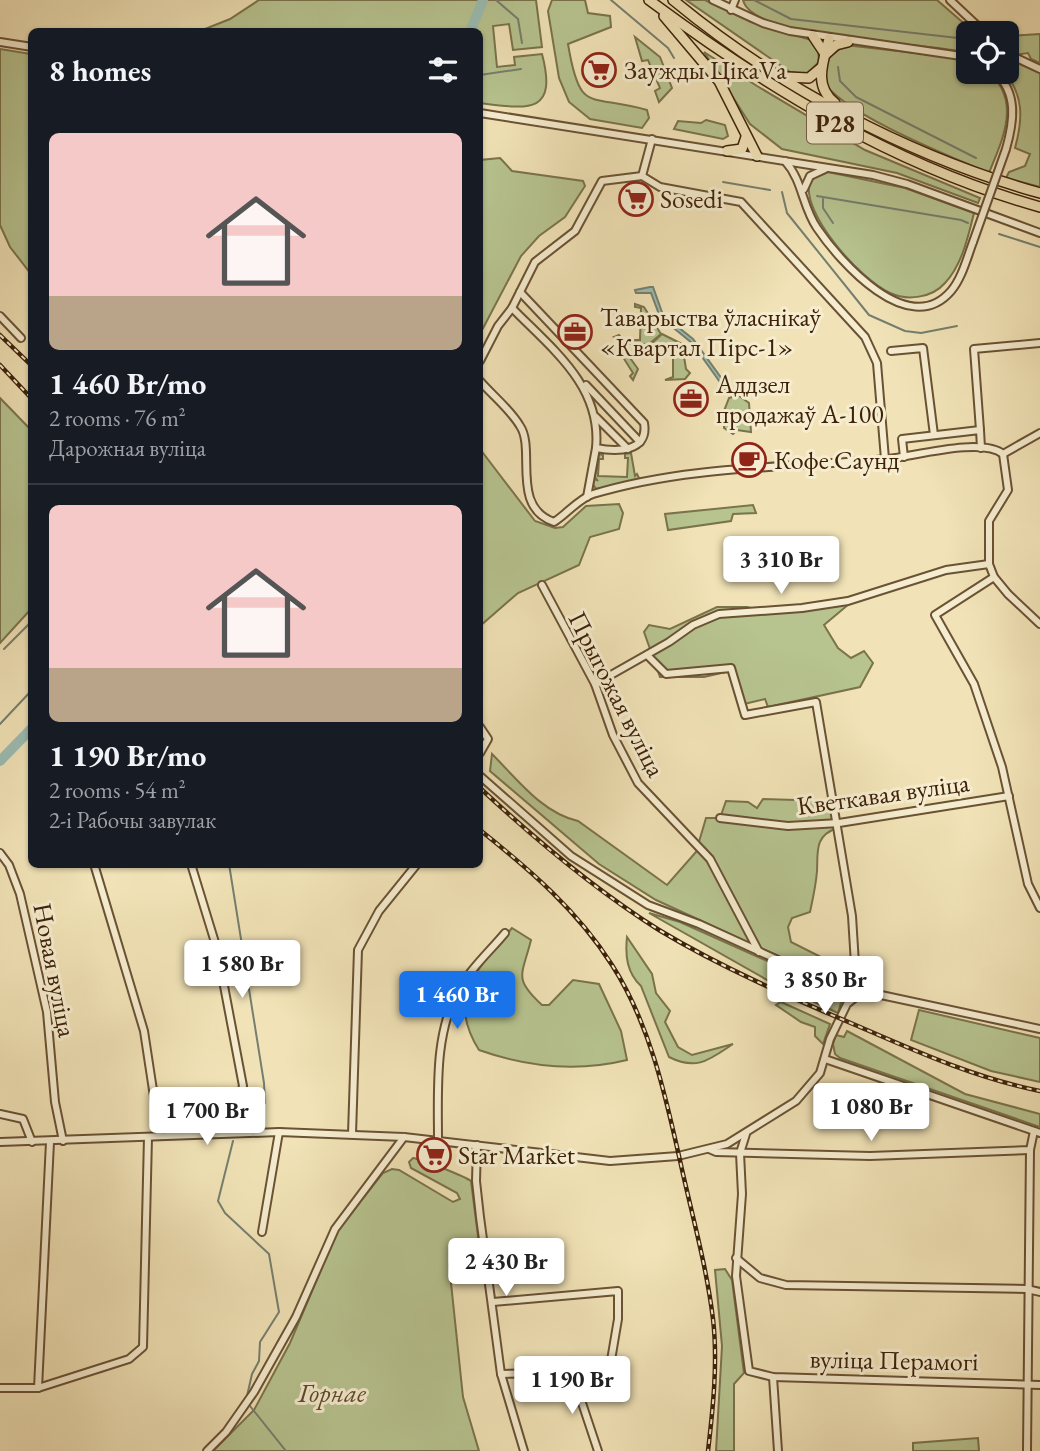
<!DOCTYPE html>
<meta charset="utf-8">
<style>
:root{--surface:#171b24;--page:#242831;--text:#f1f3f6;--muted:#9ea1a6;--line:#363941;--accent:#1a73e8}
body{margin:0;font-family:"EB Garamond",serif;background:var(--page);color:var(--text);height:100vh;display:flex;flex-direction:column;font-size:26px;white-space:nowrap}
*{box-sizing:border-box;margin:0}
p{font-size:23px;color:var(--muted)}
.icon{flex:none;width:38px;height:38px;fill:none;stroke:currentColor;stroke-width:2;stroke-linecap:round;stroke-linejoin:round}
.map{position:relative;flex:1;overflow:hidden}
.panel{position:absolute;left:28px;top:28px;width:455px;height:840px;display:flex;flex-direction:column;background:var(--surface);border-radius:10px;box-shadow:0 2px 5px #0004}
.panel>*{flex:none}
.controls{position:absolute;left:956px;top:21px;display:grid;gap:14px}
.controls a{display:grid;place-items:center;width:63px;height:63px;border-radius:10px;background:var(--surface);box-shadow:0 2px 5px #0004;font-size:35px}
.price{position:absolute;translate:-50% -60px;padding:0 16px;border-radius:7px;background:#fff;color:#222;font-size:23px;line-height:46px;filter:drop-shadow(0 2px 4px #0008)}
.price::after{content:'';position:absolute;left:50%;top:42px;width:21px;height:16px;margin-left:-10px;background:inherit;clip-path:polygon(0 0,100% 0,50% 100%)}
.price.active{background:var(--accent);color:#fff}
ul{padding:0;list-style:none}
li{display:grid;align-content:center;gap:14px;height:371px;padding:0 21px}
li+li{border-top:2px solid var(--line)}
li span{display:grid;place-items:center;height:217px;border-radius:10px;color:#555}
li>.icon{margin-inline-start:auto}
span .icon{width:126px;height:126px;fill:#fffc;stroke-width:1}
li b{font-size:30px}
h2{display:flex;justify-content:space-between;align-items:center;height:84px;padding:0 21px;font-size:30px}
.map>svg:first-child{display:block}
</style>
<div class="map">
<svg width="1040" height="1451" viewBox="0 0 1040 1451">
<rect width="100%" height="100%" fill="#f1e3b7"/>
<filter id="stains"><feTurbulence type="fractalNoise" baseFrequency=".00286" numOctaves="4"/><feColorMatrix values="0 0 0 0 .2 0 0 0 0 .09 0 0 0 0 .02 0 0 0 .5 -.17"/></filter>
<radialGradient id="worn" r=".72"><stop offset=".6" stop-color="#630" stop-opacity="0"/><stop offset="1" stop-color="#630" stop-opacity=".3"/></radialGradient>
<g fill="#b7c490" stroke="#7a734c" stroke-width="2">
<path d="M259,0H536L542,47L513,50L509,24L493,26L497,67L515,65L514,57L542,54C558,115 528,109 480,103V32L143,31L205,29L230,19Z"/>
<path d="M552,0H585L588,13L610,16L611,27L568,44C580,116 589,93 647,110L649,118L642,128L590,119L569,102L559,78L548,11Z"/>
<polygon points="686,0 705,0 751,22 811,40 818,48 819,62 806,74 790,72"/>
<path d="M743,0H937L975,33H968V53C928,42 753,41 743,0Z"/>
<polygon points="1040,34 1040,63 1031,59 1028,53 1015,55 1006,50 1006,36"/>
<polygon points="635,37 660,57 672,88 659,102 655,91 660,88 648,60 642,61"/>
<path d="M845,45L960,58L968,61V72L991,74C1021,104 1002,140 989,173C954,158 838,112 824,81L828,58Z"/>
<polygon points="0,49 31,54 31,274 10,247 0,225"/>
<polygon points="704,52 757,86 865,150 980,198 978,203 897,173 782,149 750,124"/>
<path d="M1006,58L1040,73V187L1006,178L1009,172L1025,166L1030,154L1015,148C1023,119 1024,95 1004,72H1006Z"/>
<polygon points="706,120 725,125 728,136 723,139 674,129 678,121 701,123"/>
<polygon points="500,158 512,171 583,181 585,186 565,217 539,236 521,256 480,334 480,160"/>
<path d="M828,172L905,188L974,213C968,237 962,265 945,283C932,298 907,301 890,293C861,280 799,212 810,180Z"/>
<polygon points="635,304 644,307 661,334 649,344 620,344 638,369 633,380 630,376 633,373 616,346 621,342 614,337 619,335 623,340 640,340 641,308 635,307"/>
<polygon points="662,334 682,344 686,369 690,373 685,379 665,380 673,377 673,344 655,344 650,353 650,345"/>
<polygon points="738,395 749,403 751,432 737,430 733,434 724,428 724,411 729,398"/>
<polygon points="0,398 32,431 31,609 0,643"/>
<polygon points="480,449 535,521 555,528 563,527 586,506 619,504 623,513 619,529 590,537 579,565 518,593 480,626"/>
<polygon points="631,453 635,476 637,474 640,480 596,489 593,484 595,479 598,481 595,477 599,454 603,455 603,459 599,459 598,476 627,477 628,458 625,458 625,454"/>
<polygon points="753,505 756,513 733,514 731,521 668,530 665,514"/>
<polygon points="849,604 824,625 838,648 851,658 864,651 873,663 860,687 768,707 765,699 744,704 730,671 704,677 660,677 644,632 649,625 670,629 717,607 747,607 772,613"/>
<path d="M492,754C517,779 542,813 578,821L667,885L696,852L706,818H720L726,801L748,802L757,808L763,799L829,801L837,828C814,836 818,852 817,871C816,885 813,898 810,912L792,918L788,927L791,942L837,965L852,977L848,988L656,900L599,864L490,771Z"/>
<polygon points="649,913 680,922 834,991 843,995 838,1013 769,981"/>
<path d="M512,928L531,940C522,976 513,978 542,1005H549L573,980L599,984L621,1031L627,1060C578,1072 527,1067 479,1050C445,996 478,970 512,928Z"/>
<path d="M627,937L652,974L656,993L670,1011L665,1022L678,1047L692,1055L733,1044C709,1060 697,1071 669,1057L641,986C627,973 625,956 627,937Z"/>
<polygon points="781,1002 830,1024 823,1044 815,1036 815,1027 801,1022 776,1005"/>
<polygon points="919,1010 1040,1038 1040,1082 991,1071 911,1040"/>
<polygon points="847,1031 965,1094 1040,1114 1040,1127 840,1058 835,1054 833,1044 836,1035 844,1037"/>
<polygon points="182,1117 198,1118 209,1128 167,1132 162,1130 164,1120"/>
<path d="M413,1158C421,1159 464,1176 471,1181L480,1252L464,1253L460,1261L449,1264L463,1397L479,1451H213L254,1410L290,1343L338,1230L383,1173L392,1169L399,1170L453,1202L460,1199L457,1193L411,1168L409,1162Z"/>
<polygon points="725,1269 732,1280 744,1373 734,1384 734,1451 716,1451 722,1346 715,1270"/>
<polygon points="978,1438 979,1451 913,1451 913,1443"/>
</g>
<polygon fill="#9bbdb3" stroke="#757f6f" stroke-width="2" points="650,287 653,287 663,315 693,339 730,390 727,392 692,343 660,317 651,293 636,293 635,290"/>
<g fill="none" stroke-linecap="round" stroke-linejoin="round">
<g stroke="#757f6f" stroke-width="2">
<polyline points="496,0 518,19 522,43"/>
<polyline points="611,0 668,48 674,58"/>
<polyline points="754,0 791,19 958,38"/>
<polyline points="838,67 840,81 856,97 976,158"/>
<polyline points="480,75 521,69"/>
<polyline points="723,182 770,190"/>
<polyline points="782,192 787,213 869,315 905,331 921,333 957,326"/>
<polyline points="817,196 961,220 968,223"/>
<polyline points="823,199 823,208 833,223"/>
<polyline points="999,234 1040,247"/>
<polyline points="4,649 32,621"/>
<polyline points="0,724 32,690"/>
<polyline points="229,864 264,1083 265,1103 242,1126"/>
<polyline points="233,1141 218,1201 225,1213 269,1254 279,1312 260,1342 259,1361 252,1374 247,1396"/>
<polyline points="250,1406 286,1451"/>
</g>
<g stroke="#9bbdb3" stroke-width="10">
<polyline points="470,32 483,0"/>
<polyline points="0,761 32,728"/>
</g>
<g stroke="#6a5234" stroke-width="10">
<g id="minor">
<polyline points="713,0 763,23 790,31 968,57"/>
<polyline points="950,0 985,33"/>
<polyline points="731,10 735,0"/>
<polyline points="0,42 32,47"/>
<polyline points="1006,53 1040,69"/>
<path d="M995,72C1018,93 1014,121 1006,149"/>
<polyline points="480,113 873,175 907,184 1040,233"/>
<path d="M785,161C803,181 802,206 817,228C840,262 909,340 951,291C962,278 967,258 973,242"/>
<polyline points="642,176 660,187 741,202 865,337 877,363 885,459"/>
<polyline points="804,189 810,176 825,169"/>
<path d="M512,308C552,349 602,386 596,448C617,452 649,452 644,423L520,292"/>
<polyline points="0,316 21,338"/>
<polyline points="891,351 923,348 934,435"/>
<polyline points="480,361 498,326 512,308 535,262 575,231 602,181 642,176 652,139"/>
<path d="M480,381C492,395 510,409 520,426C536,449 510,507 554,522C567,514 578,499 593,494C689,465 789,468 888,459C915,456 982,437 1003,454"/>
<polyline points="586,385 640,442"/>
<polyline points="596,417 628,449"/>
<polyline points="980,430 974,349 1040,343"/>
<polyline points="1003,454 1008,490 989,521 989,564 994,577 1008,594 1040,624"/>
<polyline points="1003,454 1040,433"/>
<polyline points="904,457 902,439 980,430 981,448"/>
<polyline points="587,497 596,448"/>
<polyline points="994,577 935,615 974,684 1002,767 1028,884 1040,908"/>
<polyline points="542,585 595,684 613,735 638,783 710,859 759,952"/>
<polyline points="647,655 666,674 731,668 745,715 816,702 852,916 857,996"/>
<polyline points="595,684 669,642 693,625 719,614 802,608 848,601 946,570 989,564"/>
<polyline points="480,727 488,739 480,753"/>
<polyline points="480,776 571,856 648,905 699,924 857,996"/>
<polyline points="720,818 788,826 839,823 1009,796"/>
<polyline points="0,853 9,865 20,894 47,1012 55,1102 63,1141"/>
<polyline points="94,864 144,1031 160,1136"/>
<polyline points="191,864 217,949 243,1086 238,1101 218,1118 216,1133"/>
<polyline points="825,1059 1040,1133"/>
<polyline points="0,1114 23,1119 32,1142"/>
<polyline points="352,1134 358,950 379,911 417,864"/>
<polyline points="746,1134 740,1153 742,1194 736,1276 749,1371 773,1377 1040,1385"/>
<path d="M438,1140C438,1089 434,1032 460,987C472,967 491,950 505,933"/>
<polyline points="0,1142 279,1132 404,1137 610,1161 678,1156 727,1144 796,1101 820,1073 830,1039 847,1004 857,996 881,995 1040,1029"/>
<polyline points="477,1145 476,1181 480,1217 501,1374 524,1451"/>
<polyline points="709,1149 716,1152 870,1156 1030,1150 1034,1131"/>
<polyline points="262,1232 279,1132"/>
<polyline points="736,1258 760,1278 786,1285 1027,1289 1040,1292"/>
<polyline points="493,1302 618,1291 618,1319 609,1372 501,1374"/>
<polyline points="572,1373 598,1451"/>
<polyline points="773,1377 778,1451"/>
<polyline points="0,1388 38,1388 129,1359 143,1347 148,1137"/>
<polyline points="38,1388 50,1142"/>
<polyline points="207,1451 226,1432 254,1392 296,1317 335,1229 404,1137"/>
<polyline points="1027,1451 1030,1150"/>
</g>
</g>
<g stroke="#3d2209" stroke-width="12">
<g id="highway">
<path d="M649,0C769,89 895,166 1040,207"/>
<path d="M673,0C778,87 908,156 1040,193"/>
<polyline points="664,16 719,81 757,156"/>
<polyline points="813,36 825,54"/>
<path d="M829,39C823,62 813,86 835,103"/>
<polyline points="826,54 836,45 848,42"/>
<polyline points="787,77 809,78 821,68"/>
<polyline points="727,151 742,149 746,137"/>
</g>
</g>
<use href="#minor" stroke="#f6edd0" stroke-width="6"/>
<use href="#highway" stroke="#f1e3b7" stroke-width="9"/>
<g stroke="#3d2209" stroke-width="4.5">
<g id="rail">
<polyline points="0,335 32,366"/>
<polyline points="0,365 32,399"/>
<path d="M480,788C536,840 594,889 659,930C722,968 792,998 860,1027C920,1053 976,1078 1040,1091"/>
<path d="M480,830C530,870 577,910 612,965C652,1027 667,1103 683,1174C694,1222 707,1270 713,1319C718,1362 713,1408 708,1451"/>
</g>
</g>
<use href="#rail" stroke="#f6edd0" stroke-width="2" stroke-dasharray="5" stroke-linecap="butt"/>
<g stroke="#6a5234" stroke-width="10" stroke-linecap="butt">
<polyline id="minor-bridge" points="973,242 1006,149"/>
</g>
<use href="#minor-bridge" stroke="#f6edd0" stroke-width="6"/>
</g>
<defs>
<g id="supermarket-ring" transform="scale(1.75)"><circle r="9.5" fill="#f6edd0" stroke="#8f2418" stroke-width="1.5"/><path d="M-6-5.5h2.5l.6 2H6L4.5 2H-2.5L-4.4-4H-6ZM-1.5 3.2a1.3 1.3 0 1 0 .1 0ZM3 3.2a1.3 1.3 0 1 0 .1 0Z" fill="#8f2418"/></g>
<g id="office-ring" transform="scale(1.75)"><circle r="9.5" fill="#f6edd0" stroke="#8f2418" stroke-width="1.5"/><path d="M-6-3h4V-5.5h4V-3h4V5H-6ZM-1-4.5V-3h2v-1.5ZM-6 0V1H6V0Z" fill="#8f2418"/></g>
<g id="cafe-ring" transform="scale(1.75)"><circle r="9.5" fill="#f6edd0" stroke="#8f2418" stroke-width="1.5"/><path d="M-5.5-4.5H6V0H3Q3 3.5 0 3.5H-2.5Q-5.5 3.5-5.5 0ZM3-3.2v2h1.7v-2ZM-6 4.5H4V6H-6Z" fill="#8f2418"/></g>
</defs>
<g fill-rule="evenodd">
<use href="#supermarket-ring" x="599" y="70"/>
<use href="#supermarket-ring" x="636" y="199"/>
<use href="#office-ring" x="575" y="332"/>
<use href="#office-ring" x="691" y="399"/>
<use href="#cafe-ring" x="749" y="460"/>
<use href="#supermarket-ring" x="434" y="1155"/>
</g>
<g text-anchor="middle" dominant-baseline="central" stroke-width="6" stroke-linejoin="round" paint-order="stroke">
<rect fill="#f6edd0" stroke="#745f45" stroke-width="2" x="807" y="102.5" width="56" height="41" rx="5"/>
<g font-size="24" font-weight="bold" fill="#3d2209">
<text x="835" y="123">Р28</text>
</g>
<g font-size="26" fill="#3d2209" stroke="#f6edd0" text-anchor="start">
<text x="624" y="70">Заужды ЦікаVа</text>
<text x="660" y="199">Sosedi</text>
<text x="600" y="317">Таварыства ўласнікаў<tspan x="600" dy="30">«Квартал Пірс-1»</tspan></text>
<text x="716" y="384">Аддзел<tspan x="716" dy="30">продажаў А-100</tspan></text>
<text x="774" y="460">Кофе Саунд</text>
<text x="458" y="1155">Star Market</text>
</g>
<g font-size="26" fill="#3d2209" stroke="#f6edd0">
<text transform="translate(617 694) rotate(63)">Прыгожая вуліца</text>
<text transform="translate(883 794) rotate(-8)">Кветкавая вуліца</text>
<text transform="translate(55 970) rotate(79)">Новая вуліца</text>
<text transform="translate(894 1360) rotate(1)">вуліца Перамогі</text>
</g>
<g font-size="26" font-style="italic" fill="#5c4a2b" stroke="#f6edd0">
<text x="332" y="1393">Горнае</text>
</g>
</g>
<rect width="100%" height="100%" filter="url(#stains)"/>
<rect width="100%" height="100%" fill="url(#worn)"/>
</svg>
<div class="controls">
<a><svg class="icon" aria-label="locate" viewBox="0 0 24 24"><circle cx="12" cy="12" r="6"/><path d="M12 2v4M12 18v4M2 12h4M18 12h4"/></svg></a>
</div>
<b class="price" style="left:781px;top:596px">3 310 Br</b>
<b class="price" style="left:242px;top:1000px">1 580 Br</b>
<b class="price" style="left:825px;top:1016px">3 850 Br</b>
<b class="price active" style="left:457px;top:1031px">1 460 Br</b>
<b class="price" style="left:871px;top:1143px">1 080 Br</b>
<b class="price" style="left:207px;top:1147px">1 700 Br</b>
<b class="price" style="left:506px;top:1298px">2 430 Br</b>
<b class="price" style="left:572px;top:1416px">1 190 Br</b>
<section class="panel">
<h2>8 homes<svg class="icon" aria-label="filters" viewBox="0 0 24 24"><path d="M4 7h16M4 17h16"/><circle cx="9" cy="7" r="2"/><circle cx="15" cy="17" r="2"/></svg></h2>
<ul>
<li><span style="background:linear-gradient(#f6c9c9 75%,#b9a48a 0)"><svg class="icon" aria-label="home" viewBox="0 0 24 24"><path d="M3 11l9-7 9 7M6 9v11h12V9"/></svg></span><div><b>1 460 Br/mo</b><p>2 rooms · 76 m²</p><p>Дарожная вуліца</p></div></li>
<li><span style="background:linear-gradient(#f6c9c9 75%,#b9a48a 0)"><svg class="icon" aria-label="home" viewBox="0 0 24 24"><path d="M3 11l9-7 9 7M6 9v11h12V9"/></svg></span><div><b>1 190 Br/mo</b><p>2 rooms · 54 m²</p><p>2-і Рабочы завулак</p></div></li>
</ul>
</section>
</div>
